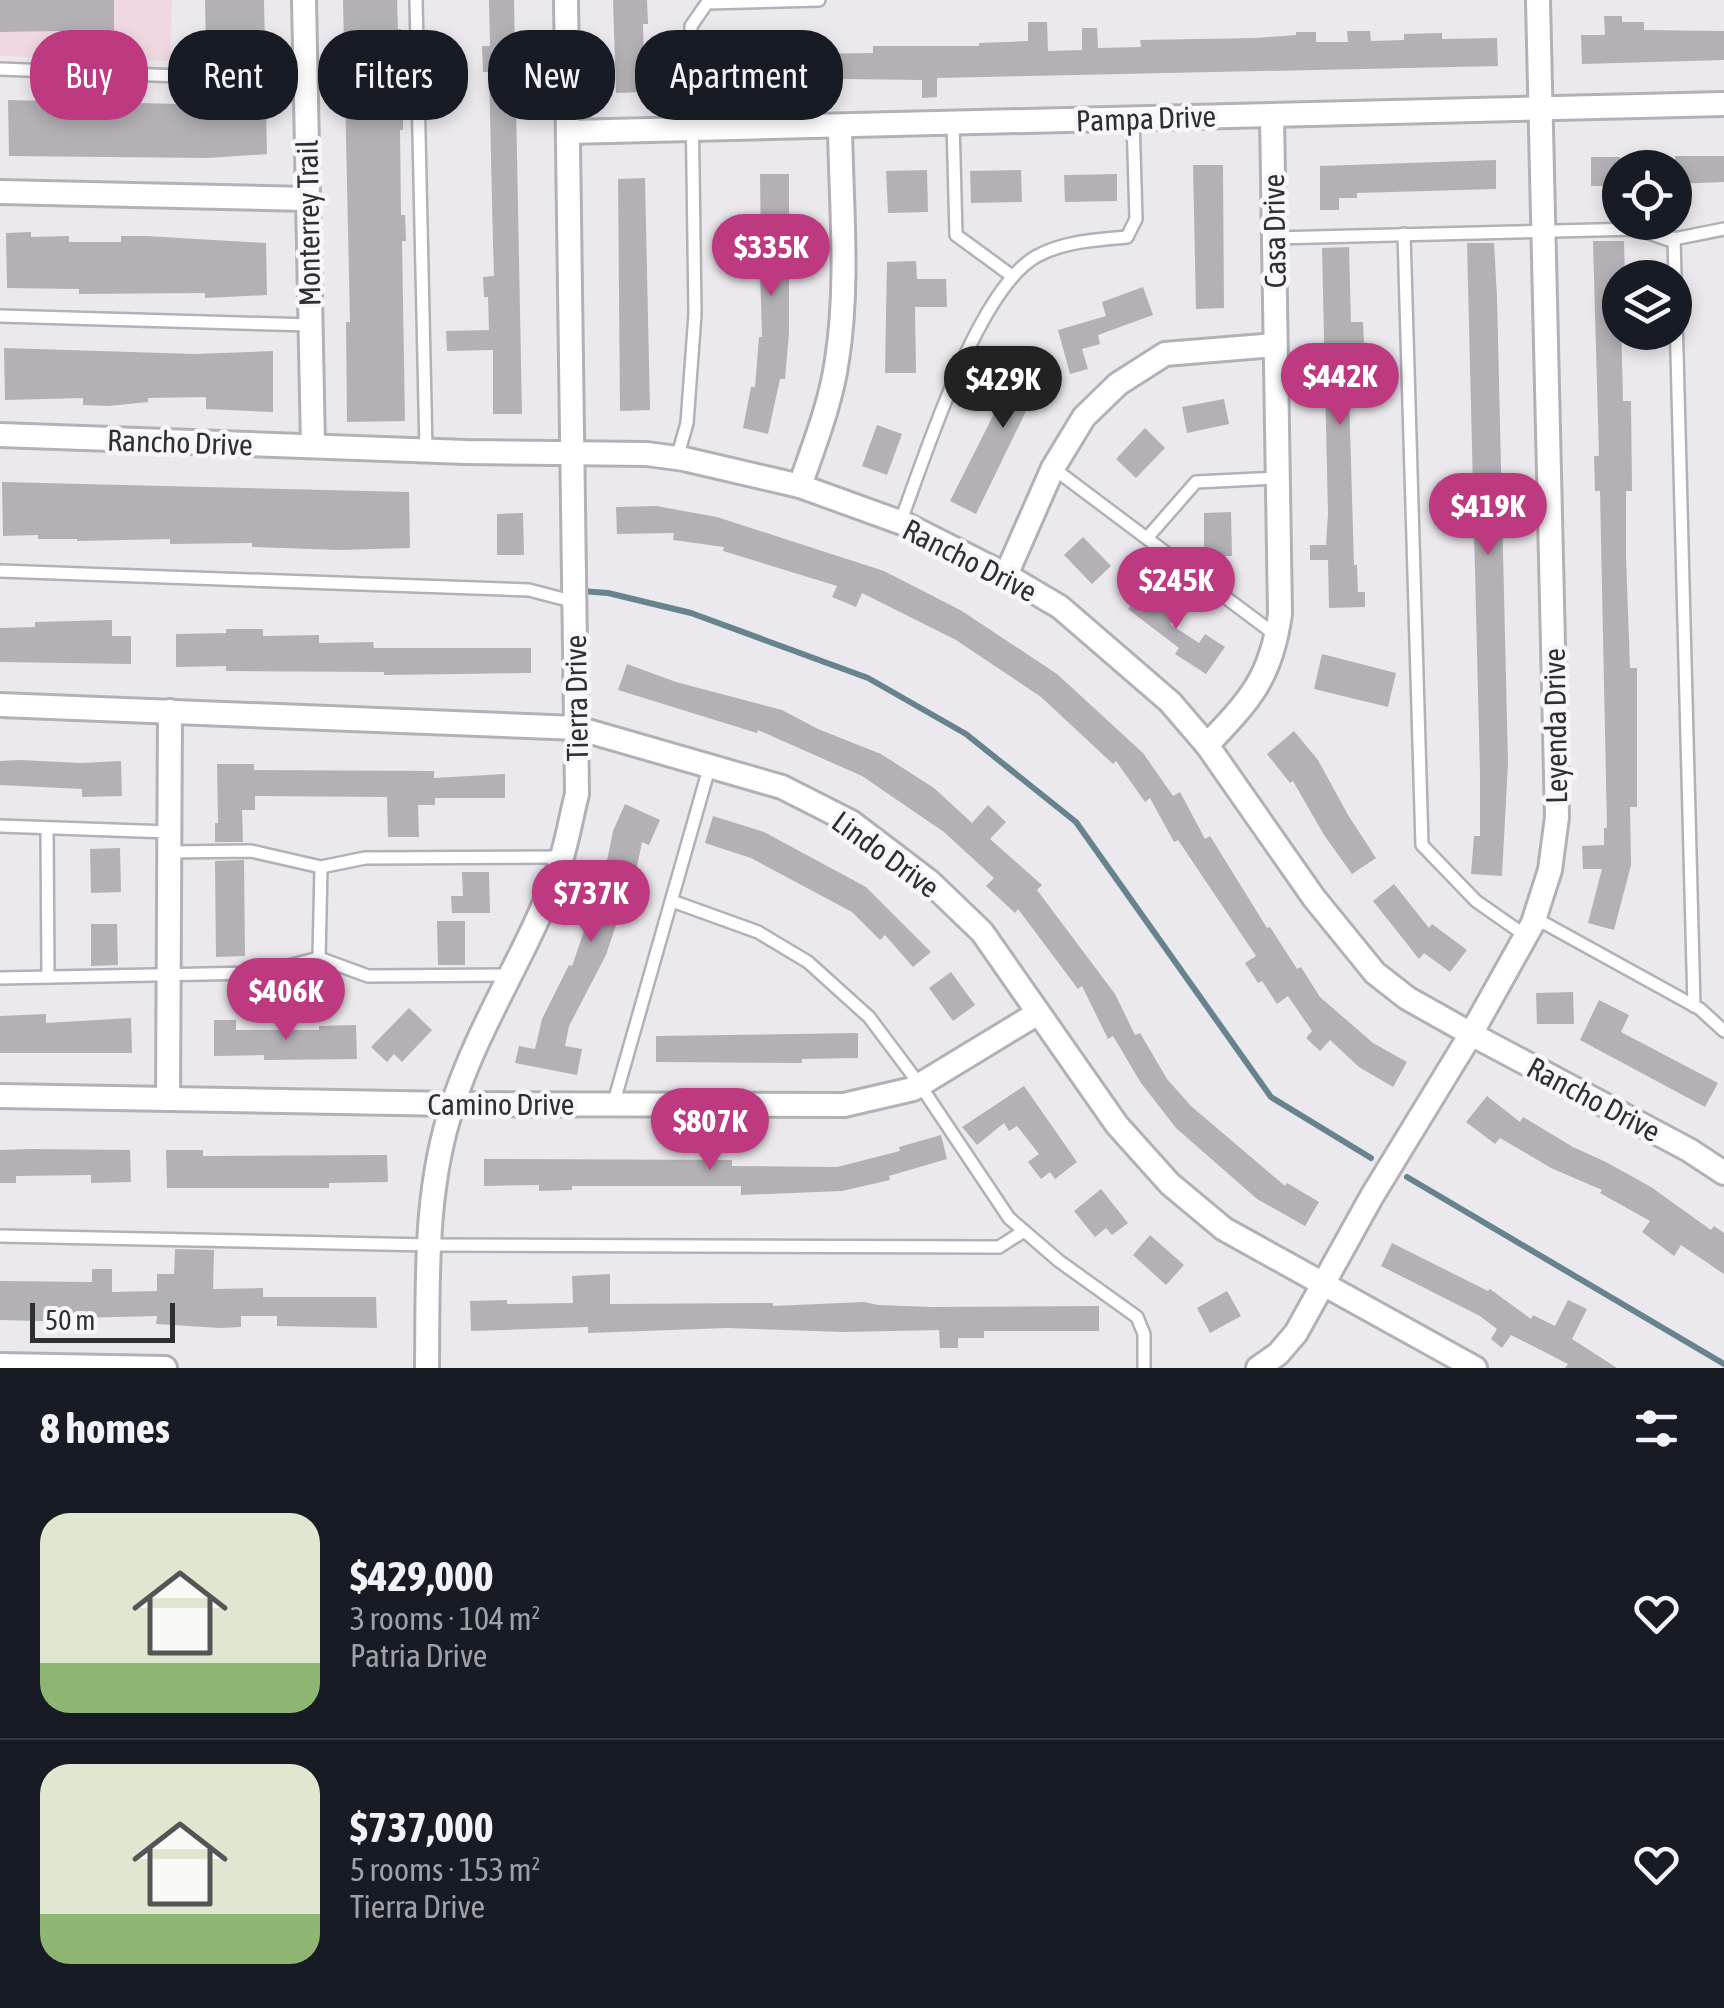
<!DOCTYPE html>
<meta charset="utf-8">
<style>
:root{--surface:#171b24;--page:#20242c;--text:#f1f3f6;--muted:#9ea1a6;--line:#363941;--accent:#bd3a81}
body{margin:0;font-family:"Asap Condensed",sans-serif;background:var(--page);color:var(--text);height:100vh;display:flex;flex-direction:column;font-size:38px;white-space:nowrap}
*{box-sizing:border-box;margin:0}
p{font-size:32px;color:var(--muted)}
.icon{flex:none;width:55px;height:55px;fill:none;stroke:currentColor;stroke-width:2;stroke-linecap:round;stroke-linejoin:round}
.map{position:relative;height:1368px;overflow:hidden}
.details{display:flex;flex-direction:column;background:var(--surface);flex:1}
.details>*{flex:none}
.top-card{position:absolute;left:30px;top:30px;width:1000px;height:90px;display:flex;gap:20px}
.fabs{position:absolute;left:1602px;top:150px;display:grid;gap:20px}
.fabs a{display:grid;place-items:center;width:90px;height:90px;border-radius:50%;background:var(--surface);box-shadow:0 5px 15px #0003;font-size:50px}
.scale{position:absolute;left:30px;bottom:25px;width:145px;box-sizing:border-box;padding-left:10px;border:5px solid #2f2e30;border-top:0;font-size:28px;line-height:35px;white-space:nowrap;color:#2f2e30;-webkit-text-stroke:8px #f9f6fb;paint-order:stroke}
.price{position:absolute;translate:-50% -85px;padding:0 22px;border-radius:35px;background:var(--accent);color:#fff;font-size:32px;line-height:65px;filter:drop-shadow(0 2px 5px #0008)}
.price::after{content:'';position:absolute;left:50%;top:60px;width:30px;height:22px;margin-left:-15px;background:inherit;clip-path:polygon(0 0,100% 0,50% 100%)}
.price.on{background:#222;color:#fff}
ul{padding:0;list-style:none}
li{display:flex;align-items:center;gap:30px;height:250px;padding:0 40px}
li+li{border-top:2px solid var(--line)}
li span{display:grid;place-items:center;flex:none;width:280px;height:200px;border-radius:30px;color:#555}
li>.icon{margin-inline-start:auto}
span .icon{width:120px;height:120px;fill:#fffc;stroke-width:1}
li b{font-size:42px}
h2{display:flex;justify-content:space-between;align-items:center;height:120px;padding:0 40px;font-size:42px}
.chip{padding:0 35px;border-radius:40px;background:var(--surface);box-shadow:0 5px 15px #0003;font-size:35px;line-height:90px}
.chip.on{background:var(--accent);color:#fff}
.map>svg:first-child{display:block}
</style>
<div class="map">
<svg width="1724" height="1368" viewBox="0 0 1724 1368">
<rect width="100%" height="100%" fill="#ebe9ed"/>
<polygon fill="#f0d8e3" points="0,0 172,0 170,61 0,56"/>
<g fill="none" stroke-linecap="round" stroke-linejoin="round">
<g stroke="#67848e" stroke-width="6">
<polyline points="581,591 608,593 691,613 868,678 966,734 1076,822 1271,1097 1371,1158"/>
<polyline points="1407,1177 1724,1364"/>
</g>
</g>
<g fill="#b3b1b5">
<polygon points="0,0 114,0 114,30 0,32"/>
<polygon points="205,0 264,0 265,51 206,52"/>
<polygon points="343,0 397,0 398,29 401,29 400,105 403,105 403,130 400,130 401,215 405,215 406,241 402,241 405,421 347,422 346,322 350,322"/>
<polygon points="489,0 514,0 522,414 493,414 493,350 447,351 446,331 489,330 488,297 484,297 483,277 494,276 493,243 489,72 483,72 482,46 490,46"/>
<polygon points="613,0 647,0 648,24 643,24 645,92 616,93"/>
<polygon points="1604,16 1622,16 1622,22 1644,22 1644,30 1724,31 1724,60 1582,64 1581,35 1605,35"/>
<polygon points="1028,22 1047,22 1048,51 1082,50 1082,28 1097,28 1098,48 1141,47 1140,40 1255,38 1296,35 1296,32 1316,32 1316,42 1348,42 1347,31 1370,31 1371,41 1404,40 1404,34 1442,33 1442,39 1497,38 1498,66 937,78 937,97 922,98 922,80 845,79 717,84 717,50 751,50 751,55 790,55 790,46 806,46 806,54 873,53 873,46 979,46 979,43 1028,41"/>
<polygon points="8,100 266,106 267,154 208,158 9,156"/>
<polygon points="1675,156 1724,156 1724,182 1675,184"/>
<rect x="1591" y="157" width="29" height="29"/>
<polygon points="1496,160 1496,189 1357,193 1357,198 1339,198 1339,210 1320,210 1320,166"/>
<polygon points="1193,165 1223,165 1224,308 1196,309"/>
<polygon points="927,170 928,212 888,213 886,171"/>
<polygon points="1021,170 1022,202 971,203 970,171"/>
<polygon points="760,174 789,174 789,333 785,379 780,379 768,434 743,428 751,387 755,387 759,337 762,337 760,268 743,268 743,251 761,251"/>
<polygon points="1117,174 1117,201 1065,202 1064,175"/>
<polygon points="645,178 650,410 620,411 618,179"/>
<polygon points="31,232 31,237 69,236 69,242 121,242 121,236 146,236 266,243 267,295 205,298 205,293 79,294 79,289 7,288 6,233"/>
<polygon points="1593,241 1624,241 1625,278 1620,278 1623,401 1631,401 1632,491 1626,491 1626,557 1630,668 1637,668 1637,807 1630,807 1631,865 1614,930 1588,923 1602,869 1583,869 1582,846 1604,845 1604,828 1607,828 1600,491 1595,491 1594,456 1599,456"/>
<polygon points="1467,243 1494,243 1497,297 1508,763 1502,876 1471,874 1474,836 1480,836 1480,774"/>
<polygon points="1349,247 1351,322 1363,322 1364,344 1359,344 1359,395 1349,395 1354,565 1357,565 1358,592 1365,592 1365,607 1329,608 1328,560 1310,560 1310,545 1326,545 1328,514 1322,248"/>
<polygon points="916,261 917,279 946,279 947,307 915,307 916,373 885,373 887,262"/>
<polygon points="1143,287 1153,315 1098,335 1100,344 1082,349 1088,369 1070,374 1058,330 1106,316 1102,302"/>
<polygon points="4,348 194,354 273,351 273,412 206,409 206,397 148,398 148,402 108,406 83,405 83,398 5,400"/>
<polygon points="1040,352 1062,372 1028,407 976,514 950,501 1008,386"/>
<polygon points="1224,399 1229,424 1187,433 1182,407"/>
<polygon points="877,425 902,434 887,475 862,466"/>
<polygon points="1145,428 1165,448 1136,478 1116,459"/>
<polygon points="2,482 409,492 410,548 339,550 252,547 252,543 170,544 170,539 77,541 77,539 38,539 38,535 3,536"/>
<polygon points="656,506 717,517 884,571 962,611 1057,674 1143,753 1173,796 1180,792 1205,839 1210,836 1267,928 1270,927 1297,969 1301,967 1320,997 1373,1043 1407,1062 1393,1087 1359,1067 1330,1040 1320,1051 1306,1038 1312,1031 1288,996 1277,1004 1262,981 1258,983 1245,963 1256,956 1178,840 1174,842 1150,798 1145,802 1116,761 1113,764 1041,697 956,640 862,593 856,607 832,597 837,586 723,551 724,547 673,540 674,533 617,534 616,507"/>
<polygon points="1231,512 1232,556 1204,556 1204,513"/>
<polygon points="523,513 524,555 497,555 497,514"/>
<polygon points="1083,537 1111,566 1092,584 1064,555"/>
<polygon points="1145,588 1178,613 1170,624 1199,643 1205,634 1225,647 1206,674 1175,654 1179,648 1128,609"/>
<polygon points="112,620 112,636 131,636 131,664 0,662 0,628 35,627 35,622"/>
<polygon points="226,629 263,629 263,636 319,635 319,643 373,642 374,648 531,648 531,673 384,675 384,672 226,671 226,666 176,667 176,634 226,633"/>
<polygon points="1322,654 1396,673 1388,707 1314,689"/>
<polygon points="627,664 676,682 782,710 818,729 881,754 934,788 972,823 988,805 1006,822 990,839 1042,885 1037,890 1115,994 1135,1035 1140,1033 1167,1079 1191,1106 1285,1186 1287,1183 1319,1202 1305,1226 1257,1199 1176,1128 1141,1083 1113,1036 1108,1039 1082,986 1078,989 1018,909 1015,913 986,886 994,878 944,832 862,776 758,730 757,733 618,690"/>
<polygon points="1294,731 1318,760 1348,815 1376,858 1352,874 1324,835 1293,781 1290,783 1267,754"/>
<polygon points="20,760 81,763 121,761 122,796 82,797 82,789 0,785 0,761"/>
<polygon points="217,764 254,764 254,770 434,771 434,778 505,774 505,798 435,798 435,805 418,805 419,837 388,837 387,797 255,796 255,810 242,810 243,842 215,842 215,823 218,823"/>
<polygon points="625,804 660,820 649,845 642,842 631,896 626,895 606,955 569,1026 565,1046 582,1049 577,1075 515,1063 519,1046 535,1049 542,1019 569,965 572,966 592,908 597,910 613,831"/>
<polygon points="713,816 764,832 866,887 931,952 913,967 885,935 880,940 852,912 751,858 705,843"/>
<polygon points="120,848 121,892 91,893 90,849"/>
<polygon points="244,860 245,956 216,957 215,861"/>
<polygon points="462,872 489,872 490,913 452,913 451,896 463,896"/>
<polygon points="1394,884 1429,928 1432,924 1467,950 1450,972 1424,953 1419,959 1373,901"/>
<polygon points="437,921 465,921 465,965 438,965"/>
<polygon points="91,924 117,924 118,965 91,966"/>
<polygon points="951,972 975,1005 953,1021 929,988"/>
<polygon points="1573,992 1574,1024 1537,1024 1536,993"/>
<polygon points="1599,1000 1629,1015 1621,1032 1718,1083 1705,1107 1580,1040"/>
<polygon points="409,1008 432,1030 402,1062 394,1054 387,1062 371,1047"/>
<polygon points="46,1014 46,1023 131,1018 132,1053 0,1053 0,1016"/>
<polygon points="214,1020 236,1020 236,1030 319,1030 319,1026 356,1025 357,1059 264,1060 264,1055 214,1056"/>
<polygon points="858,1033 858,1058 802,1059 802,1063 656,1062 656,1036"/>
<polygon points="1024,1086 1077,1162 1055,1179 1050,1172 1041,1179 1028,1162 1039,1154 1017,1126 1009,1131 1004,1123 977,1145 962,1127"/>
<polygon points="1487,1096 1520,1122 1523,1117 1573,1147 1606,1162 1651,1187 1711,1230 1714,1226 1724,1233 1724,1274 1681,1245 1674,1256 1642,1232 1650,1221 1600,1193 1602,1190 1551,1168 1500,1138 1495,1144 1466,1122"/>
<polygon points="941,1135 947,1159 889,1176 890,1180 842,1191 741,1195 741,1186 572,1186 572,1190 539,1191 539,1185 484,1186 484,1159 732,1160 732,1166 837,1167 900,1151 899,1147"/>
<polygon points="30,1149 130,1150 131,1182 91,1183 91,1175 16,1176 16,1183 0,1183 0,1150"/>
<polygon points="166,1150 203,1150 203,1156 387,1155 388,1182 329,1183 329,1188 167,1188"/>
<polygon points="1101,1189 1128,1223 1112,1235 1106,1228 1095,1237 1074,1211"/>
<polygon points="1150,1235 1184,1265 1166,1285 1133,1255"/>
<polygon points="1392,1243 1488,1291 1490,1289 1531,1319 1533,1315 1555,1326 1568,1300 1587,1309 1572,1339 1617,1368 1565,1368 1568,1364 1511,1335 1502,1348 1491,1339 1497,1329 1480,1316 1381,1266"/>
<polygon points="175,1249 214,1250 213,1289 263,1288 263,1297 376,1297 377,1328 277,1326 277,1316 241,1316 241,1327 221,1328 156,1324 157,1316 77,1318 77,1322 0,1320 0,1281 92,1282 92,1269 112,1269 112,1292 157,1291 157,1274 174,1274"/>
<polygon points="610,1274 610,1304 773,1303 773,1306 864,1302 878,1305 932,1307 1099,1306 1099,1331 984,1331 984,1338 958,1338 958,1348 940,1348 939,1330 844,1332 727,1328 588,1333 588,1327 471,1331 470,1301 507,1300 507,1304 573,1303 572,1276"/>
<polygon points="1227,1291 1241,1316 1210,1333 1197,1308"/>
</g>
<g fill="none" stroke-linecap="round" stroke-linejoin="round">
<g stroke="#b4b1b6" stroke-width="16">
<g id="lane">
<polyline points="416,0 426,450"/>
<polyline points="0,69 305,81"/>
<polyline points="953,123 956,235 1012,276"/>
<polyline points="1404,234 1422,845 1476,901 1526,936"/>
<polyline points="1274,238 1637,229 1669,240 1724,229"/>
<polyline points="1674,238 1694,1006"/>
<polyline points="0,316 310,325"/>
<polyline points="677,458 687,423 695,314 691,26 707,3 819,0"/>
<polyline points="1053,468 1277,636"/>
<path d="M900,523C925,457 977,289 1037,256C1065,241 1096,240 1127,237L1136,219L1133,119"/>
<polyline points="1147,538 1196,482 1278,478"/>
<polyline points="0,571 529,590 575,602"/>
<polyline points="0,826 169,832"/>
<polyline points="47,828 48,977"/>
<polyline points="169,852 251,851 321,867 365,858 561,857"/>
<polyline points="672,901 758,932 808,962 869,1017 920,1085 1009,1218 1059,1261 1137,1317 1144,1334 1144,1368"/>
<polyline points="1535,918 1700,1009 1724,1031"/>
<polyline points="319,958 321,867"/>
<polyline points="0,978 260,973 319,958 368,976 509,975"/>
<polyline points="613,1105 710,765"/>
<polyline points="0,1236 429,1245 999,1247 1024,1231"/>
</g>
</g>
<g stroke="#b4b1b6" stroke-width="28">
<g id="street">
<polyline points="304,0 313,446"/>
<polyline points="568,132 1724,104"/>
<polyline points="0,192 307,199"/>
<polyline points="0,435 466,452 647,454 684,459 800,486 905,524 1006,575 1060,607 1170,702 1207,745 1314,898 1375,973 1407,998 1471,1034 1689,1150 1724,1173"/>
<path d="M800,486C814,445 831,403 837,360C849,284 841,203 840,126"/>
<polyline points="1006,575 1053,468 1084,417 1118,384 1165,354 1275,345"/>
<polyline points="0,705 577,728 782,787 851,822 930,882 982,932 1117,1125 1170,1184 1224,1229 1475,1368"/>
<path d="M1207,745C1250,700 1271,678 1280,614L1272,115"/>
<polyline points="0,1096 453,1104 844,1105 913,1089 1038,1013"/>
<polyline points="168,1099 170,711"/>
<polyline points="0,1365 165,1368"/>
<path d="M427,1368C428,1280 424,1189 453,1104C479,1024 527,953 556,875C566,850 570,821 577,794L566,0"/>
<polyline points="1258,1368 1278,1354 1296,1333 1372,1196 1471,1034 1533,923 1550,870 1557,817 1538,0"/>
</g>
</g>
<use href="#lane" stroke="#fff" stroke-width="11"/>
<use href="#street" stroke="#fff" stroke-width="22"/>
</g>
<g text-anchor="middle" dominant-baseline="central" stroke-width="9" stroke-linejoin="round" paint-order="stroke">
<g font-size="30" fill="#2f2e30" stroke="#f9f6fb">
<text transform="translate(1146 118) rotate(-2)">Pampa Drive</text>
<text transform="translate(308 223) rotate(-91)">Monterrey Trail</text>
<text transform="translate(1274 231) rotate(-91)">Casa Drive</text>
<text transform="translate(180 442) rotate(2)">Rancho Drive</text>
<text transform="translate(970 560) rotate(27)">Rancho Drive</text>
<text transform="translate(576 698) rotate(-91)">Tierra Drive</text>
<text transform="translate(1555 726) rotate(-91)">Leyenda Drive</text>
<text transform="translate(886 854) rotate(36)">Lindo Drive</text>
<text transform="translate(1594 1099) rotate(28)">Rancho Drive</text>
<text x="501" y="1104">Camino Drive</text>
</g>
</g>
</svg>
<div class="fabs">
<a><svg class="icon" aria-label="locate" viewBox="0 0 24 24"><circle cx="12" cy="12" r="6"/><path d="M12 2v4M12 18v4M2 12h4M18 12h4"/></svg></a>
<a><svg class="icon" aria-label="layers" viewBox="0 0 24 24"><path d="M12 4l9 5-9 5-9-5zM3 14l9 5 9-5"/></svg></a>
</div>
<div class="scale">50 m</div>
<b class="price" style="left:771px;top:299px">$335K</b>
<b class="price" style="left:1340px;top:428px">$442K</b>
<b class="price on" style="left:1003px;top:431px">$429K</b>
<b class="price" style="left:1488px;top:558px">$419K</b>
<b class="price" style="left:1176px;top:632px">$245K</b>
<b class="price" style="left:591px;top:945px">$737K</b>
<b class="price" style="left:286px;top:1043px">$406K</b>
<b class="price" style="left:710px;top:1173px">$807K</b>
<div class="top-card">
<a class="chip on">Buy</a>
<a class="chip">Rent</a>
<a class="chip">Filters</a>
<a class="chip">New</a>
<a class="chip">Apartment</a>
</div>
</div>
<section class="details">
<h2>8 homes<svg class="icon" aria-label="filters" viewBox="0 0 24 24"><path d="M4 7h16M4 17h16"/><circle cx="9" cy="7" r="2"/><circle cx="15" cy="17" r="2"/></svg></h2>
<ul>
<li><span style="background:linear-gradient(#dfe7d0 75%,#8fb573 0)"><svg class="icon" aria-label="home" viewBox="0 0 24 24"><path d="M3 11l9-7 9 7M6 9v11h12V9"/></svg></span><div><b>$429,000</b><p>3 rooms · 104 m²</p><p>Patria Drive</p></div><svg class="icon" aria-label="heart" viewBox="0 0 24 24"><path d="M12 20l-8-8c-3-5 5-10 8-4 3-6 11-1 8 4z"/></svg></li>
<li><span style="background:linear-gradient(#dfe7d0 75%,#8fb573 0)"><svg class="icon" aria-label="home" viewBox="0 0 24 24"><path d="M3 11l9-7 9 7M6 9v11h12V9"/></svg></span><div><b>$737,000</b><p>5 rooms · 153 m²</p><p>Tierra Drive</p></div><svg class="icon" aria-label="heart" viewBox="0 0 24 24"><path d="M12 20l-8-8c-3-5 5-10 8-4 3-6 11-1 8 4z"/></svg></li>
</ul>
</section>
